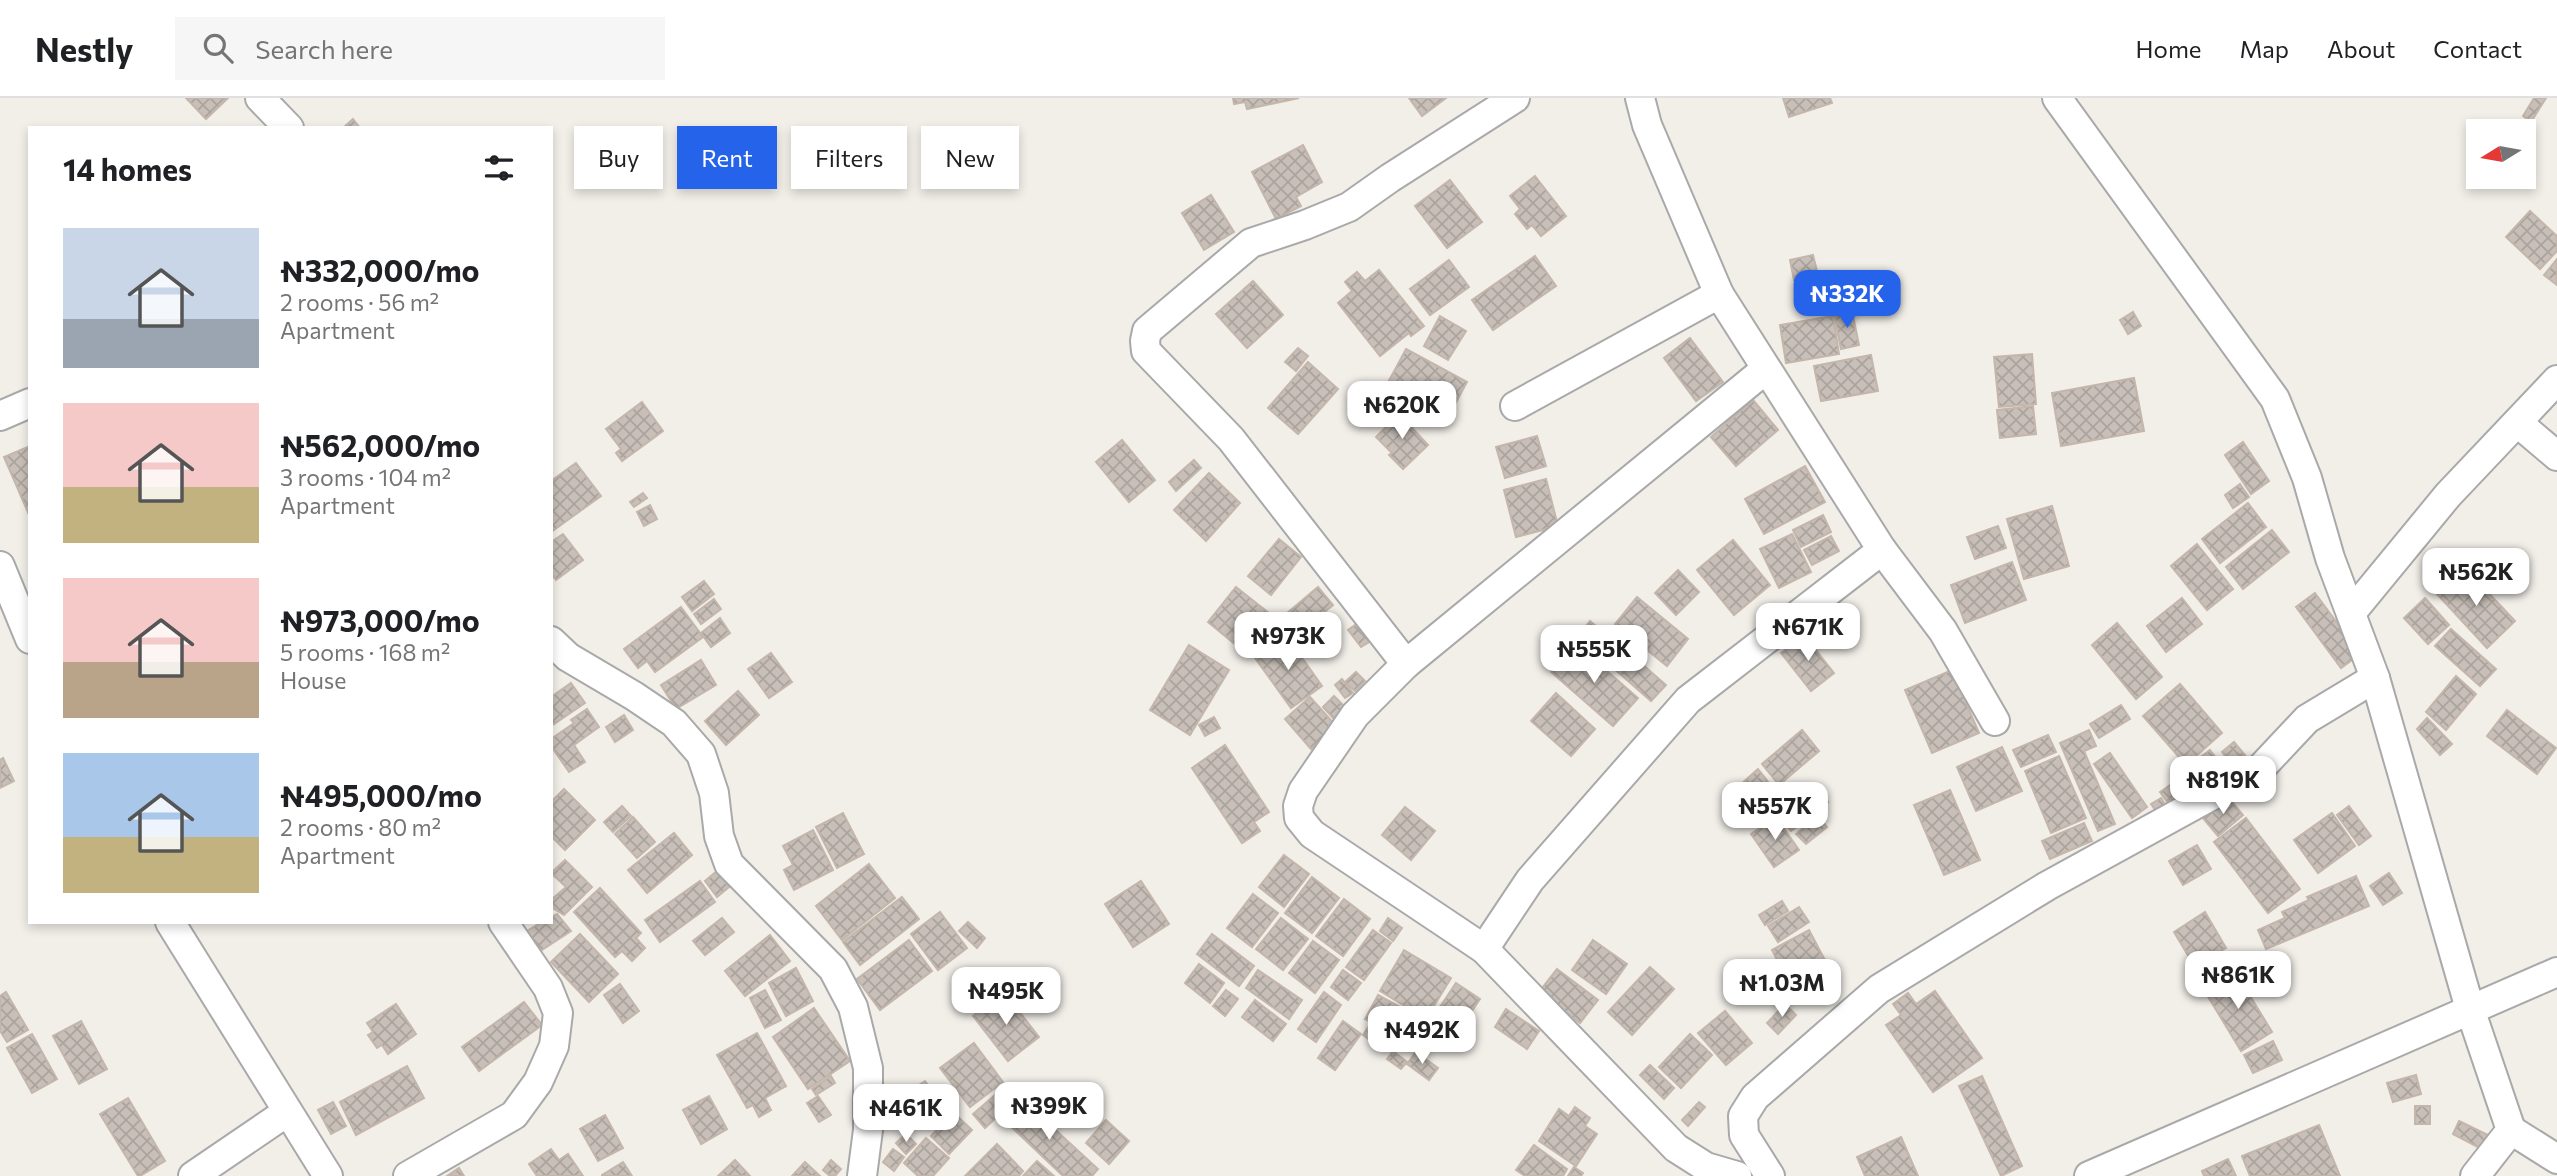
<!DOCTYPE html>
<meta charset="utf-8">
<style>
:root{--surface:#fff;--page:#f6f6f6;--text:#202124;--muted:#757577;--line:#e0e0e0;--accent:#2563eb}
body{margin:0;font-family:Commissioner,sans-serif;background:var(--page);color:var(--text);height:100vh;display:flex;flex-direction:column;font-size:26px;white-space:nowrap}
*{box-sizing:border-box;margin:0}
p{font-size:23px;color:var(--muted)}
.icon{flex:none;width:38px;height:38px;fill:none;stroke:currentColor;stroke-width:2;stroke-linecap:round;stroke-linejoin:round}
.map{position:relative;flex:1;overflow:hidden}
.details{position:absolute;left:28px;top:28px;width:525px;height:798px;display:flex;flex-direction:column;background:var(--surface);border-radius:0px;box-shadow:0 4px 10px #0003}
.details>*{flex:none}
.guide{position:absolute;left:574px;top:28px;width:665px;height:63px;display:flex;gap:14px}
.needle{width:46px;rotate:259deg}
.controls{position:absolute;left:2466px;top:21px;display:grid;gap:14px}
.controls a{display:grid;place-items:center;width:70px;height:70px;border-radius:0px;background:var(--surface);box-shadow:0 4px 10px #0003;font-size:35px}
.price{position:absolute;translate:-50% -60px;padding:0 16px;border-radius:14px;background:#fff;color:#222;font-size:23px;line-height:46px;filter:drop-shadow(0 2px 4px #0008)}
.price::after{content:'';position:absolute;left:50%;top:42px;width:21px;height:16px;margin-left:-10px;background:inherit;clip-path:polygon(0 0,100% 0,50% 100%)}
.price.on{background:var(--accent);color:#fff}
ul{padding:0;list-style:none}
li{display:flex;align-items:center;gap:21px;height:175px;padding:0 35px}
li span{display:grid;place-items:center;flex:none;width:196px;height:140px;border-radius:0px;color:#555}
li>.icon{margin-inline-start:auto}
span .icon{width:84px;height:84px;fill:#fffc;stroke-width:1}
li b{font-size:30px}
h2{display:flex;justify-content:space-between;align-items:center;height:84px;padding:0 35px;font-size:30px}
.chip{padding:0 24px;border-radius:0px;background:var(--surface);box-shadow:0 4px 10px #0003;font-size:24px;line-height:63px}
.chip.on{background:var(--accent);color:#fff}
header{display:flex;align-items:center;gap:42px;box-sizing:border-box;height:98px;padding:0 35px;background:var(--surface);border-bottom:2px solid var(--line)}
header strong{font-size:33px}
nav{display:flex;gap:38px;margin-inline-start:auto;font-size:24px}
.search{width:490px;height:63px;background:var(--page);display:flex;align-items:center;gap:18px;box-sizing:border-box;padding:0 24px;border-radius:0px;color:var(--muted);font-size:26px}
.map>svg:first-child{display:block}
</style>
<header>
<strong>Nestly</strong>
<div class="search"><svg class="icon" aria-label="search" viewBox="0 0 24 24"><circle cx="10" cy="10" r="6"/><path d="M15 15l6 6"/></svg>Search here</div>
<nav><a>Home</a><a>Map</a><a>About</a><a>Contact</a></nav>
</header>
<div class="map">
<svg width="2557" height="1078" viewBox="0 0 2557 1078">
<defs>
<pattern id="building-cross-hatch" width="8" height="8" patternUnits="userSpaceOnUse" patternTransform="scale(1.75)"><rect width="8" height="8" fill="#c7bfb8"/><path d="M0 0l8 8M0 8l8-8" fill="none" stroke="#aba49e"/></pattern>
</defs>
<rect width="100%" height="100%" fill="#f2efe9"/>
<g fill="url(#building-cross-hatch)" stroke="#c4b6ab" stroke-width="2">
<polygon points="186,0 228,0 206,21"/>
<polygon points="1233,0 1299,0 1247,11 1245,4 1234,6"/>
<polygon points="1409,0 1446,0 1422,18"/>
<polygon points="1783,0 1830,0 1832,5 1789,19"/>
<polygon points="2534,0 2546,0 2531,24 2523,18"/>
<polygon points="353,21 360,30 343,30"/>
<polygon points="1303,47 1322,84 1296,99 1301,108 1276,121 1252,74"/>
<polygon points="1535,78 1566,118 1541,138 1532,127 1527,131 1515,116 1520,111 1510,98"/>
<polygon points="1450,82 1482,124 1447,150 1415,108"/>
<polygon points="1211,97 1234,134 1204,152 1182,115"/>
<polygon points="2530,113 2557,138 2557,153 2540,171 2506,139"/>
<polygon points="1813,157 1818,177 1794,182 1790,162"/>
<polygon points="1535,158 1556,188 1493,232 1472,202"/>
<polygon points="2557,161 2557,187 2544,177"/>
<polygon points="1449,162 1469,189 1430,217 1410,191"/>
<polygon points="1379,172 1424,228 1411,238 1409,235 1380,258 1338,205 1352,193 1345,184 1357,174 1365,183"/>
<polygon points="1253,183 1283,217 1247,250 1216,216"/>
<polygon points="1852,213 1859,247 1841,251 1834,217"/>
<polygon points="2133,214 2141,228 2128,236 2120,222"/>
<polygon points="1440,218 1466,233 1448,262 1424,248"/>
<polygon points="1833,218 1839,256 1786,265 1780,227"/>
<polygon points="1690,240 1723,284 1696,303 1664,260"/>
<polygon points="1298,250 1308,258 1296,273 1285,264"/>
<polygon points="1406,251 1467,284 1446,323 1385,290"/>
<polygon points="2032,256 2036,306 1999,309 1994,259"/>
<polygon points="1871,257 1878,293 1821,303 1814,268"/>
<polygon points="1308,264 1338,291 1298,336 1268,310"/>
<polygon points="2134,280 2144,333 2061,348 2052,295"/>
<polygon points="1753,302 1778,332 1736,368 1711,339"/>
<polygon points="642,304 663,333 622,363 616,355 621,351 606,331"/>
<polygon points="2033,308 2036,336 2000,340 1997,312"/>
<polygon points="1399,316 1428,347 1403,371 1389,357 1392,355 1376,339"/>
<polygon points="1537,338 1546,368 1505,380 1496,349"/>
<polygon points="1122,342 1155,382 1129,404 1096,364"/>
<polygon points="2243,344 2269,383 2251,396 2225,357"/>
<polygon points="30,348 30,419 4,359"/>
<polygon points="1194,362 1201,370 1176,393 1169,384"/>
<polygon points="576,365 601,398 551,434 551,383"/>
<polygon points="1805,368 1825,404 1764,436 1745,401"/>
<polygon points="1209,375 1240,405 1206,443 1174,412"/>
<polygon points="1546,381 1558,428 1516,439 1504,392"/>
<polygon points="2240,386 2249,399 2233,410 2225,397"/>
<polygon points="643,395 647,400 634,409 630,404"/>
<polygon points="2248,405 2266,429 2220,465 2202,441"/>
<polygon points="650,407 657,421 644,428 637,414"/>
<polygon points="2052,408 2069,468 2024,481 2007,421"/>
<polygon points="1823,417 1831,434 1801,449 1793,432"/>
<polygon points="1998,428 2006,450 1975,461 1967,439"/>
<polygon points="2272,432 2289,454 2243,491 2226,469"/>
<polygon points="563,436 583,462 556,482 551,476 551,444"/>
<polygon points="1792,436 1811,474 1779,490 1760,451"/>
<polygon points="1831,438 1839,453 1812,467 1804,452"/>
<polygon points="1279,441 1301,459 1271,497 1248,478"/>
<polygon points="1733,442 1770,487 1734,517 1697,472"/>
<polygon points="2197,446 2233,491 2207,512 2171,468"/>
<polygon points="2012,464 2026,502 1965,525 1951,487"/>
<polygon points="2465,470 2515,523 2487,550 2437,496"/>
<polygon points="1678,472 1699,494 1676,517 1655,495"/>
<polygon points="704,483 714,496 692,513 682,499"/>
<polygon points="1236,489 1270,516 1241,551 1208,524"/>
<polygon points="1318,489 1333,507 1302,532 1287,515"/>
<polygon points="2315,495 2360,556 2341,570 2296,509"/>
<polygon points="1637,499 1688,541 1667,568 1615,526"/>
<polygon points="2182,500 2202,526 2166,554 2147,528"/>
<polygon points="2425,500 2449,527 2428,546 2404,520"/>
<polygon points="714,501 721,511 701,526 694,516"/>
<polygon points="681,509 703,539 655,574 647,563 638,570 624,551"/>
<polygon points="1278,517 1287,526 1277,536 1268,527"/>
<polygon points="720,520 730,535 711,549 701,535"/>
<polygon points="1590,523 1611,541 1598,557 1577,539"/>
<polygon points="1358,525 1371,543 1361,549 1348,532"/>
<polygon points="2117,525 2162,579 2136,601 2092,547"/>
<polygon points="2451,531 2496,571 2480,588 2435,548"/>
<polygon points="1286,537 1322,588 1291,610 1255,560"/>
<polygon points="1804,537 1834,575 1811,593 1781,555"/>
<polygon points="1618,545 1666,587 1651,603 1604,562"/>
<polygon points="1576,546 1638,600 1613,628 1551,574"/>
<polygon points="1189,547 1229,572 1190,637 1150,612"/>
<polygon points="771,555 792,584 769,600 748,571"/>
<polygon points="701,562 716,587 676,611 661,587"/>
<polygon points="1952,572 1979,635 1932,655 1905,592"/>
<polygon points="1356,574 1365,583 1355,593 1345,584"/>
<polygon points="2456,578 2476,596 2446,632 2426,614"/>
<polygon points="1342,581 1353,595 1345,600 1335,587"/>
<polygon points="571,585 585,605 551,628 551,599"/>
<polygon points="2180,586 2222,635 2186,667 2143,618"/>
<polygon points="738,593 759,617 726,647 705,623"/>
<polygon points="1556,595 1595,631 1571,658 1531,623"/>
<polygon points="1334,598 1346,610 1334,621 1323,609"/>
<polygon points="1310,599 1336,628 1311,651 1285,621"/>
<polygon points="2121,607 2130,621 2099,640 2090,626"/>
<polygon points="587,611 599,629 574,647 585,664 569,674 551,648 551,641 574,625 571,622"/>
<polygon points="2507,612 2556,650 2537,676 2487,638"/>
<polygon points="624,617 633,632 615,644 606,629"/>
<polygon points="1214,619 1220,630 1205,638 1199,627"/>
<polygon points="2427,620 2452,646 2440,657 2417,631"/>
<polygon points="1802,632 1819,653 1779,687 1762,666"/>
<polygon points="2089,632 2096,648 2084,653 2115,726 2098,733 2060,645"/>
<polygon points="2048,637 2056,654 2021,669 2013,652"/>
<polygon points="2234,644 2245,657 2232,667 2222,654"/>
<polygon points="1225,647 1269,714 1254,724 1260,733 1242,745 1192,670"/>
<polygon points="2002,649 2022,693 1976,713 1957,669"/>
<polygon points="2210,652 2220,665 2198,682 2188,669"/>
<polygon points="2110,655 2147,709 2132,720 2094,666"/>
<polygon points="2059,658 2086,720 2051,735 2025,673"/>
<polygon points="3,660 14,683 0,690 0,662"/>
<polygon points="1758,671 1774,691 1746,715 1730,696"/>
<polygon points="2185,677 2194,691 2169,707 2160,694"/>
<polygon points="1814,688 1828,704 1816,715 1803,699"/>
<polygon points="564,691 595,722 565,752 551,738 551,704"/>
<polygon points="1950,692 1980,762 1944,777 1914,707"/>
<polygon points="2228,699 2243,717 2218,738 2203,720"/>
<polygon points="1796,700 1810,719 1791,733 1776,715"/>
<polygon points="2161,700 2170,715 2161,720 2151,706"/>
<polygon points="622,708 631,718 613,734 604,724"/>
<polygon points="2349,708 2371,738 2359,747 2337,717"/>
<polygon points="1405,709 1435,733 1411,762 1382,737"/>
<polygon points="843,715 864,756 837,770 816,729"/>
<polygon points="2332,715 2355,748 2318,775 2294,742"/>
<polygon points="1818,718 1827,729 1806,746 1796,736"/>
<polygon points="633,719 655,744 637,760 615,736"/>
<polygon points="1776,719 1799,752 1774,769 1751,736"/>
<polygon points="2246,720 2300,791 2268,815 2214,744"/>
<polygon points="2084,725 2092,743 2050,761 2042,743"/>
<polygon points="813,732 833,772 794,792 784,772 793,767 783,748"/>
<polygon points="674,735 692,757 647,795 628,772"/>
<polygon points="2197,747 2211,771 2183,787 2169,763"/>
<polygon points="1284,757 1309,776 1284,809 1259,789"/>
<polygon points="565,762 592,789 564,817 551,809 551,802 566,789 551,775"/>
<polygon points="869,766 895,800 842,842 816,808"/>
<polygon points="717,773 729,789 717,799 705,783"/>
<polygon points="2389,775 2402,795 2383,807 2370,788"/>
<polygon points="2356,778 2369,808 2266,851 2258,832 2285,820 2282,814 2309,802 2307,799"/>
<polygon points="1312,779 1339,800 1312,835 1285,815"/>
<polygon points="700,783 715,804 660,844 645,822"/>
<polygon points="1141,783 1169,826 1133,849 1105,806"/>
<polygon points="600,790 641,835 636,840 645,850 632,863 622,853 615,859 574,814"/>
<polygon points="1253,796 1278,815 1252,849 1227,830"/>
<polygon points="902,799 919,821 860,867 843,844"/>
<polygon points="1344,801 1370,821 1343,858 1316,838"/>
<polygon points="1782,803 1788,813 1765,827 1759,817"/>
<polygon points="1799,809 1809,824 1778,844 1768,828"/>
<polygon points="940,814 967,850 938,872 911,836"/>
<polygon points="2205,814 2226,850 2195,869 2174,834"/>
<polygon points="557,816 571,833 539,854 525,834 542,824 551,824 551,819"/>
<polygon points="722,820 734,834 705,857 693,843"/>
<polygon points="1281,820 1308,841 1283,872 1256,851"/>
<polygon points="1388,820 1402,830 1393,843 1380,833"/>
<polygon points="968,824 985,840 977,850 959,833"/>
<polygon points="1373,832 1391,845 1364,882 1346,869"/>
<polygon points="1809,832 1835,881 1797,901 1772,852"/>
<polygon points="580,836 618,876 589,904 551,864"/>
<polygon points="1212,836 1254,868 1239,888 1197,856"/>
<polygon points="770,837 790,863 745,898 725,873"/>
<polygon points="909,842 932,873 880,912 857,881"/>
<polygon points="1593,842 1627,866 1606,896 1572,872"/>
<polygon points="1313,843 1339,862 1315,895 1289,875"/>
<polygon points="1404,852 1451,880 1426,921 1380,893"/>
<polygon points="1199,866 1224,885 1210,905 1185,885"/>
<polygon points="1650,869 1674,891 1632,937 1608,914"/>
<polygon points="796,870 813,903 786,918 769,885"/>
<polygon points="1557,871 1598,902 1580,925 1539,894"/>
<polygon points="2198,871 2202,878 2195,882 2191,876"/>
<polygon points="1258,872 1302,902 1289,921 1246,890"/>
<polygon points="1343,872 1361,885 1348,902 1331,889"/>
<polygon points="2235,873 2272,934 2241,953 2204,892"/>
<polygon points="1456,885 1480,901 1456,937 1432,921"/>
<polygon points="620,886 639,913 623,925 604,897"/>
<polygon points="765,892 781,922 765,930 750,900"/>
<polygon points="1226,892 1238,901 1225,918 1213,908"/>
<polygon points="1935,893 1982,960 1933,994 1886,927 1901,917 1893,906 1908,895 1916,906"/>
<polygon points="6,894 28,932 7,944 0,933 0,898"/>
<polygon points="1004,894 1039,939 1008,963 973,918"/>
<polygon points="1324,894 1341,907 1316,944 1298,931"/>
<polygon points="1378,897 1433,927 1420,951 1365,921"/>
<polygon points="1255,902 1286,926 1273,943 1242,919"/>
<polygon points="524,904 542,927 479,973 462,949"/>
<polygon points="396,906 416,936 388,956 382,947 377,950 368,937 373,934 367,925"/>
<polygon points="1785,906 1796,917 1778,936 1767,925"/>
<polygon points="814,910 850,963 808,991 773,939"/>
<polygon points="1506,911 1539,933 1527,951 1495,929"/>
<polygon points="1725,913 1752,945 1726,967 1698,935"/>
<polygon points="81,923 107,971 79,986 53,938"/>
<polygon points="1343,923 1361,936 1335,972 1318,960"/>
<polygon points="1369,928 1389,942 1383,951 1363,937"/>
<polygon points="757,935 786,988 765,1000 771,1012 759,1019 753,1007 747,1010 717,957"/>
<polygon points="32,936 57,981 32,995 7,950"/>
<polygon points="1690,936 1712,957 1681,990 1659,969"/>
<polygon points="2273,943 2282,962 2253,975 2244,957"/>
<polygon points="974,945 1003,984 970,1009 940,970"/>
<polygon points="1393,953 1407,964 1401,971 1387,961"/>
<polygon points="1416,954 1438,970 1429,982 1407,966"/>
<polygon points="1650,967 1674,990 1664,1001 1640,977"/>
<polygon points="407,968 424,1000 356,1037 340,1004"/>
<polygon points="2416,977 2421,996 2393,1004 2387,985"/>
<polygon points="831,978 835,985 816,997 812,991"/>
<polygon points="1982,978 2022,1068 2001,1078 1959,988"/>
<polygon points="925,983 943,1009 904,1035 887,1008"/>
<polygon points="1002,991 1013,1004 985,1030 973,1016"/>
<polygon points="709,998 727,1031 701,1046 683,1012"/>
<polygon points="818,998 831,1017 819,1024 807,1005"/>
<polygon points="128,1000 165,1063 140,1078 138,1078 100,1016"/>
<polygon points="1023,1002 1098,1071 1092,1078 1063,1078 1004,1022"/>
<polygon points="333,1004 346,1028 331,1036 318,1012"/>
<polygon points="1699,1004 1705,1009 1688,1028 1682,1022"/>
<rect x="2415" y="1008" width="15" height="18"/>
<polygon points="1575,1009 1590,1020 1585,1028 1597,1036 1576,1068 1539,1043 1559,1011 1569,1018"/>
<polygon points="953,1014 972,1032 949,1056 931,1038"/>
<polygon points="605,1017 623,1050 598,1063 580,1031"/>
<polygon points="1106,1022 1129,1043 1109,1066 1086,1045"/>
<polygon points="2459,1023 2496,1041 2489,1055 2453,1036"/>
<polygon points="2319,1027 2340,1078 2250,1078 2242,1058"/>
<polygon points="906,1036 916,1046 906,1056 896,1045"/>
<polygon points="1901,1039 1918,1078 1865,1078 1857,1059"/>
<polygon points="926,1040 949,1060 933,1078 918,1078 904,1065"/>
<polygon points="997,1046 1023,1073 1019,1078 965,1078"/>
<polygon points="1534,1047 1567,1071 1563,1078 1525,1078 1516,1072"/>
<polygon points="551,1051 559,1062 568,1056 583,1078 537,1078 529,1066"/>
<polygon points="893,1051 904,1059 894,1073 883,1064"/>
<polygon points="2228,1061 2236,1078 2204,1078 2202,1073"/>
<polygon points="735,1062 750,1078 718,1078"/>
<polygon points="831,1062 841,1071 835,1078 830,1078 823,1072"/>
<polygon points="1037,1063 1054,1078 1023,1078"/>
<polygon points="623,1064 632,1078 602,1078 602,1077"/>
<polygon points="805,1064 820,1078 792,1078"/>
<polygon points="1574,1069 1583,1075 1581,1078 1568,1078"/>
<polygon points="459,1070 464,1078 447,1078"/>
</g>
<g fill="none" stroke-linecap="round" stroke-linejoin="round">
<g stroke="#a9a9a9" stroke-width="32">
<g id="minor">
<polyline points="260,0 289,30"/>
<polyline points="1515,0 1390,80 1349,109 1305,127 1251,145 1147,233 1145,243 1146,253 1231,341 1406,566 1355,617 1303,693 1298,708 1299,720 1312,736 1484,851 1676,1050 1706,1069 1737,1078"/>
<polyline points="2057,0 2275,301 2307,380 2330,460 2375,580 2470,911 2511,1032 2475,1078"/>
<polyline points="1515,308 1719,196"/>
<polyline points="0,318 30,305"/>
<polyline points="2518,325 2557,358"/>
<polyline points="1882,452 1943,533 1995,623"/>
<polyline points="0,468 30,541"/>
<polyline points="2351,515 2448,397 2557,282"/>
<polyline points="551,543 568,559 634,598 674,625 701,656 714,695 719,738 729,766 833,871 853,909 868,970 868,1032 862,1078"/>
<polyline points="1406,566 1766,271"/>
<polyline points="170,824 328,1078"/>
<polyline points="1484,851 1530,782 1688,602 1882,452 1719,196 1647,27 1640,0"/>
<polyline points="2511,1032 2557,1061"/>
<polyline points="193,1078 287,1014"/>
<polyline points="408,1078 514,1017 538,984 554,948 558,915 548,890 503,824"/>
<polyline points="1770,1078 1744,1037 1743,1018 1755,999 1879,891 2047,788 2260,671 2307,621 2375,580"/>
<polyline points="2089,1078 2557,874"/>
</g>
</g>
<use href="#minor" stroke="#fff" stroke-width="28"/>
</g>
</svg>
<div class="controls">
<a><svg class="needle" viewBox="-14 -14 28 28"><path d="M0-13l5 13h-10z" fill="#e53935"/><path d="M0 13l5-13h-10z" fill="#757577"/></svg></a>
</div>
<b class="price on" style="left:1847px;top:232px">₦332K</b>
<b class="price" style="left:1402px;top:343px">₦620K</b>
<b class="price" style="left:2476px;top:510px">₦562K</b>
<b class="price" style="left:1808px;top:565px">₦671K</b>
<b class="price" style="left:1288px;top:574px">₦973K</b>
<b class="price" style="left:1594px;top:587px">₦555K</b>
<b class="price" style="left:2223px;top:718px">₦819K</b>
<b class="price" style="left:1775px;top:744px">₦557K</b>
<b class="price" style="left:2238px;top:913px">₦861K</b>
<b class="price" style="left:1782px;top:921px">₦1.03M</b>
<b class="price" style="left:1006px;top:929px">₦495K</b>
<b class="price" style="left:1422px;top:968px">₦492K</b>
<b class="price" style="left:1049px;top:1044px">₦399K</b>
<b class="price" style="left:906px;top:1046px">₦461K</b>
<div class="guide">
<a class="chip">Buy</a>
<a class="chip on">Rent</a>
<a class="chip">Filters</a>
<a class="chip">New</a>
</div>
<section class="details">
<h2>14 homes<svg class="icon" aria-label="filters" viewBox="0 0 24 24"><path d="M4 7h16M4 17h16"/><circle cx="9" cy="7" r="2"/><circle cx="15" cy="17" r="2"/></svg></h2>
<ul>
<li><span style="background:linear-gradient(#c9d6e8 65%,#9aa5b1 0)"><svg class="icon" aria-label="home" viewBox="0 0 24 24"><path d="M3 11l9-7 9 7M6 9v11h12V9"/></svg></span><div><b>₦332,000/mo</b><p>2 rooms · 56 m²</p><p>Apartment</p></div></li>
<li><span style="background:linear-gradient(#f6c9c9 60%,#c2b280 0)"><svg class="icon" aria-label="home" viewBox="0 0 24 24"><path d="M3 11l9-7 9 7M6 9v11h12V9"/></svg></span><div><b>₦562,000/mo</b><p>3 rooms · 104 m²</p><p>Apartment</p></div></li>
<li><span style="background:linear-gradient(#f6c9c9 60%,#b9a48a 0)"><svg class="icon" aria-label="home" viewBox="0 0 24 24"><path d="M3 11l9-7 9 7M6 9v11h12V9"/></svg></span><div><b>₦973,000/mo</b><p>5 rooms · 168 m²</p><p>House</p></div></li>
<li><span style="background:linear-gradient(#a9c7e8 60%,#c2b280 0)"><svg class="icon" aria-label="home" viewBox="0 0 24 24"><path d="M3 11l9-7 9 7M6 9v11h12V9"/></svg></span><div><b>₦495,000/mo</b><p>2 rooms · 80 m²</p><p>Apartment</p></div></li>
</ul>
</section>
</div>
